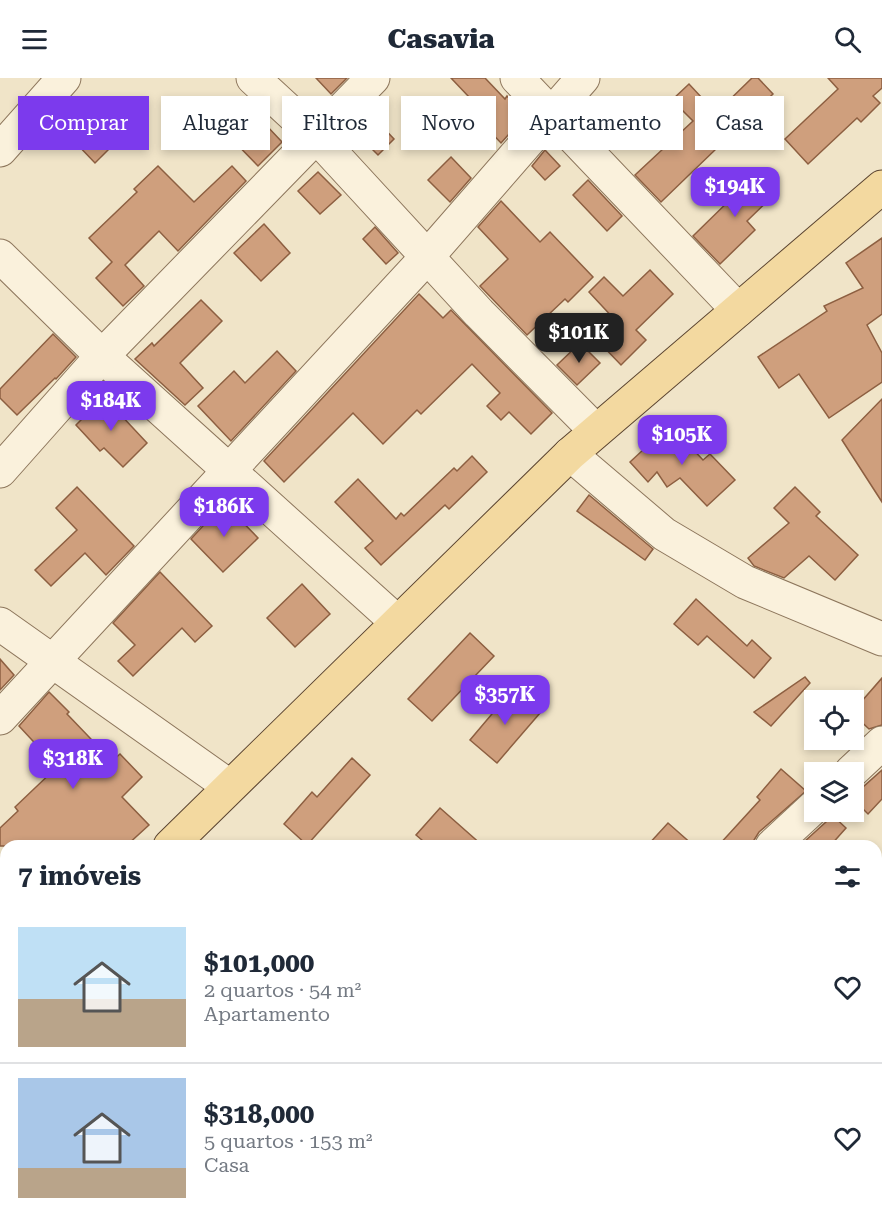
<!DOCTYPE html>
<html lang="pt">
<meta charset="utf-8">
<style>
:root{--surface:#fff;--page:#f2f2f3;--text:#1f2937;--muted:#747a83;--line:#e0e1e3;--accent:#7c3aed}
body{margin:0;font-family:"Roboto Serif",serif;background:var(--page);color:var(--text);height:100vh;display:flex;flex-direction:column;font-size:22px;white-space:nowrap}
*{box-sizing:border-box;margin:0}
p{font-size:20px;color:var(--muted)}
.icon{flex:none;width:33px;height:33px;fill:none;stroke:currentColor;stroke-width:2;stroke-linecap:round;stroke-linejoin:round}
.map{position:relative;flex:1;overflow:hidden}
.drawer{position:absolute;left:0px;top:762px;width:882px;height:386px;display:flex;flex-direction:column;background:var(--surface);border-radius:18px 18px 0 0;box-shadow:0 3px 9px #0003}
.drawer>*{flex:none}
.hud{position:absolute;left:18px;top:18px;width:846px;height:54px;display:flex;gap:12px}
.buttons{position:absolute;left:804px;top:612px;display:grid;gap:12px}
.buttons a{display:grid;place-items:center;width:60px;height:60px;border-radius:0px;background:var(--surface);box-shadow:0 3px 9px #0003;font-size:30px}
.price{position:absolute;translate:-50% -51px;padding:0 14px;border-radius:12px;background:var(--accent);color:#fff;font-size:20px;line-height:39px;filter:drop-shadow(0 2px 3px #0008)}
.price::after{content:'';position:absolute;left:50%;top:36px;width:18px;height:14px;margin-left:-9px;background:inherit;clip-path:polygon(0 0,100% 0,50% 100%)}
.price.current{background:#222;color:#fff}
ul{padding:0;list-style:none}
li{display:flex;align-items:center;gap:18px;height:150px;padding:0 18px}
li+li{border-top:2px solid var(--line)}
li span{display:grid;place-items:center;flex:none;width:168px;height:120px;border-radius:0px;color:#555}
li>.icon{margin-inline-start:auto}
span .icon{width:72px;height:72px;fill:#fffc;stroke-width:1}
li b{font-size:26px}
h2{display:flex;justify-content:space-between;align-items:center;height:72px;padding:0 18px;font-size:26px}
.pill{padding:0 21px;border-radius:0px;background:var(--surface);box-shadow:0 3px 9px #0003;font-size:21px;line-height:54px}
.pill.current{background:var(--accent);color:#fff}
header{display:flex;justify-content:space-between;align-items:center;height:78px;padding:0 18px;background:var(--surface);font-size:27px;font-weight:800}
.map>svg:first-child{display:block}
</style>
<header><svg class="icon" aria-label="menu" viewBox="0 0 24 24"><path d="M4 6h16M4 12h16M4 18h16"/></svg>Casavia<svg class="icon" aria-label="search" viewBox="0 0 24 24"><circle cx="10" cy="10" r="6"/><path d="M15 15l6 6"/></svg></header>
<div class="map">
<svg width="882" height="1147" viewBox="0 0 882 1147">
<rect width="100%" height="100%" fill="#f0e4c8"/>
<g fill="#cf9f7d" stroke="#8d5f41" stroke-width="1.5">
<polygon points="316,0 347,0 331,16"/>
<polygon points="451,0 485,0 505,21 507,18 525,38 501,65 481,44 487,38"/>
<polygon points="752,0 758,0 773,16 661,124 635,97 693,43 672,22 689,6 716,35"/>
<polygon points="828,0 882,0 882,10 873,18 880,25 861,44 857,40 808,86 785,61 838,11"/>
<polygon points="250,30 282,64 258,88 225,54"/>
<polygon points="101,36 122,58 95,85 74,63"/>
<polygon points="376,42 394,61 378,77 359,58"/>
<polygon points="545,72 560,88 545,102 532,88"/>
<polygon points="451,79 471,100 450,124 428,102"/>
<polygon points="158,88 194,124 232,88 246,103 178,173 159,153 125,187 144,208 123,228 96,200 112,184 89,160 137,114 134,111"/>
<polygon points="755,91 777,114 747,143 755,152 720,186 693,158 737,115 734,111"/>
<polygon points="318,94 341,117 320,136 298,113"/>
<polygon points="588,102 622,138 607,153 573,117"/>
<polygon points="501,123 540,164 550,154 593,199 568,224 565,221 527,257 480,208 508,181 478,149"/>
<polygon points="264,146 290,175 261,203 234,175"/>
<polygon points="375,149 398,175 386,186 363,161"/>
<polygon points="882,160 882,236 867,247 882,275 882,304 829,340 799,296 779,310 758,279 827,233 824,228 863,210 846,185"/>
<polygon points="650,192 673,216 636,252 646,262 621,287 597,262 616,243 589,214 604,199 623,218"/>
<polygon points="419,216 443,240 451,232 552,335 531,356 509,334 501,342 487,328 500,315 472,286 421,336 417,332 383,366 353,335 284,404 264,383"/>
<polygon points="201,222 222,243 180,285 203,310 185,327 135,281 152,265 154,268"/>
<polygon points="53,256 76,279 56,301 55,300 17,337 0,320 0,311"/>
<polygon points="580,265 600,285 577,307 557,287"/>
<polygon points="277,273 296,293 231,363 198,328 234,293 245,305"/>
<polygon points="104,319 147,365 123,389 104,370 100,373 76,347"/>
<polygon points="882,321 882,424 842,362"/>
<polygon points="670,347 703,382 710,376 735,402 707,428 680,400 667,409 657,394 648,404 630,384"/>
<polygon points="472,378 487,394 449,431 445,427 381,487 365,470 373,463 335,424 358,401 396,441 401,435 404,438 454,390 457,393"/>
<polygon points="77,409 134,468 106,497 85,475 51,508 35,492 77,452 56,430"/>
<polygon points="795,409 820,434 816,438 858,477 835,502 809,478 784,500 754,488 748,480 789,445 774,430"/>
<polygon points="589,417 653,471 645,482 577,433"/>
<polygon points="224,425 258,460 223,494 191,461"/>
<polygon points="160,494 212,548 195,564 182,550 133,598 118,583 135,567 113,545"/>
<polygon points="302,506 330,536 295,569 267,540"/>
<polygon points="696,521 747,568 752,562 771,580 754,600 707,558 698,567 674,546"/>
<polygon points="470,555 494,578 432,643 408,621"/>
<polygon points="0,581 14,597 0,612"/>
<polygon points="805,599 810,605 771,648 754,634"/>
<polygon points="882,600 882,647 869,651 854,637 854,632"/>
<polygon points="513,611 540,635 497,685 470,662"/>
<polygon points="49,614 69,634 67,636 112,683 120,676 142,699 122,719 149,747 126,768 0,768 0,750 18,733 15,729 57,689 19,648"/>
<polygon points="352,680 370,697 307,767 284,746 312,714 317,719"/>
<polygon points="781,691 806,713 759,754 754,762 754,768 718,768 760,722 757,719"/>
<polygon points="882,692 882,721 868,736 854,722 854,712 864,708"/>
<polygon points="440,730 483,768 429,768 416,757"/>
<polygon points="831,736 846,750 830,768 809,768 804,764 827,743"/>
<polygon points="668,745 694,768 647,768"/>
</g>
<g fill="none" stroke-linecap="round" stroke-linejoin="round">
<g stroke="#8d765c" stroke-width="35">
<g id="minor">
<polyline points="253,0 317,59 479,235 596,353"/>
<polyline points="517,0 738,232"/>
<polyline points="0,72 64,0"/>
<polyline points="0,178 102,278 397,544"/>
<polyline points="570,376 664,456 745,504 882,561"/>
<polyline points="0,393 102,278 373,0"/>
<polyline points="0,546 229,708"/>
<polyline points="0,640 427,179 583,0"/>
<polyline points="851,694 882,665"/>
<polyline points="772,768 814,729"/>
<polyline points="876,948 882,943"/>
<polyline points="352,1142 361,1147"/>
<polyline points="661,1147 667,1142"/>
</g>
</g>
<g stroke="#5b4430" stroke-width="35">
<g id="major">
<polyline points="170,768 570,376 882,109"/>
<polyline points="0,949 6,942"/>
</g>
</g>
<use href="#minor" stroke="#faf1dc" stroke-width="33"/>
<use href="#major" stroke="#f3d9a0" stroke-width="33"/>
</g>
</svg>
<div class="buttons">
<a><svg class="icon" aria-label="locate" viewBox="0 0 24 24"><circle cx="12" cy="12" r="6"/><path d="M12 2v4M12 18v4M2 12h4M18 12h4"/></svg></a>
<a><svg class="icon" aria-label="layers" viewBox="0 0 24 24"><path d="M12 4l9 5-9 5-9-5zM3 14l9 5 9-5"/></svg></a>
</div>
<b class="price" style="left:735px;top:140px">$194K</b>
<b class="price current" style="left:579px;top:286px">$101K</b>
<b class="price" style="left:111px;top:354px">$184K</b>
<b class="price" style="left:682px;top:388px">$105K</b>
<b class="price" style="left:224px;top:460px">$186K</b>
<b class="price" style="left:505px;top:648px">$357K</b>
<b class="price" style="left:73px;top:712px">$318K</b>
<div class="hud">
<a class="pill current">Comprar</a>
<a class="pill">Alugar</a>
<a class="pill">Filtros</a>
<a class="pill">Novo</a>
<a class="pill">Apartamento</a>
<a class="pill">Casa</a>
</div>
<section class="drawer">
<h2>7 imóveis<svg class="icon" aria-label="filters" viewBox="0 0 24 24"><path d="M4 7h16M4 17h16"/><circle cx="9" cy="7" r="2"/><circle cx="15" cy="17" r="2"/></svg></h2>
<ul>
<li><span style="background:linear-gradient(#bfe0f5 60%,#b9a48a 0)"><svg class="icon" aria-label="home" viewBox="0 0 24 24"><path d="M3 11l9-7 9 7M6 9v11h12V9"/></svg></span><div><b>$101,000</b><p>2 quartos · 54 m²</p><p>Apartamento</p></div><svg class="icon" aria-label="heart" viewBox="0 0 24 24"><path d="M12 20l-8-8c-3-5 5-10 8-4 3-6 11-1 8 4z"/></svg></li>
<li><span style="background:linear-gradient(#a9c7e8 75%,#b9a48a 0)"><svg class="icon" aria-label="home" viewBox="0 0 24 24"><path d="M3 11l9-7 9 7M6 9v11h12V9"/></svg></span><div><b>$318,000</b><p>5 quartos · 153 m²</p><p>Casa</p></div><svg class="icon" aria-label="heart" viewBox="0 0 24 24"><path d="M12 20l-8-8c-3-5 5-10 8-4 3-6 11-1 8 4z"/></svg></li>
</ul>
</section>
</div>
